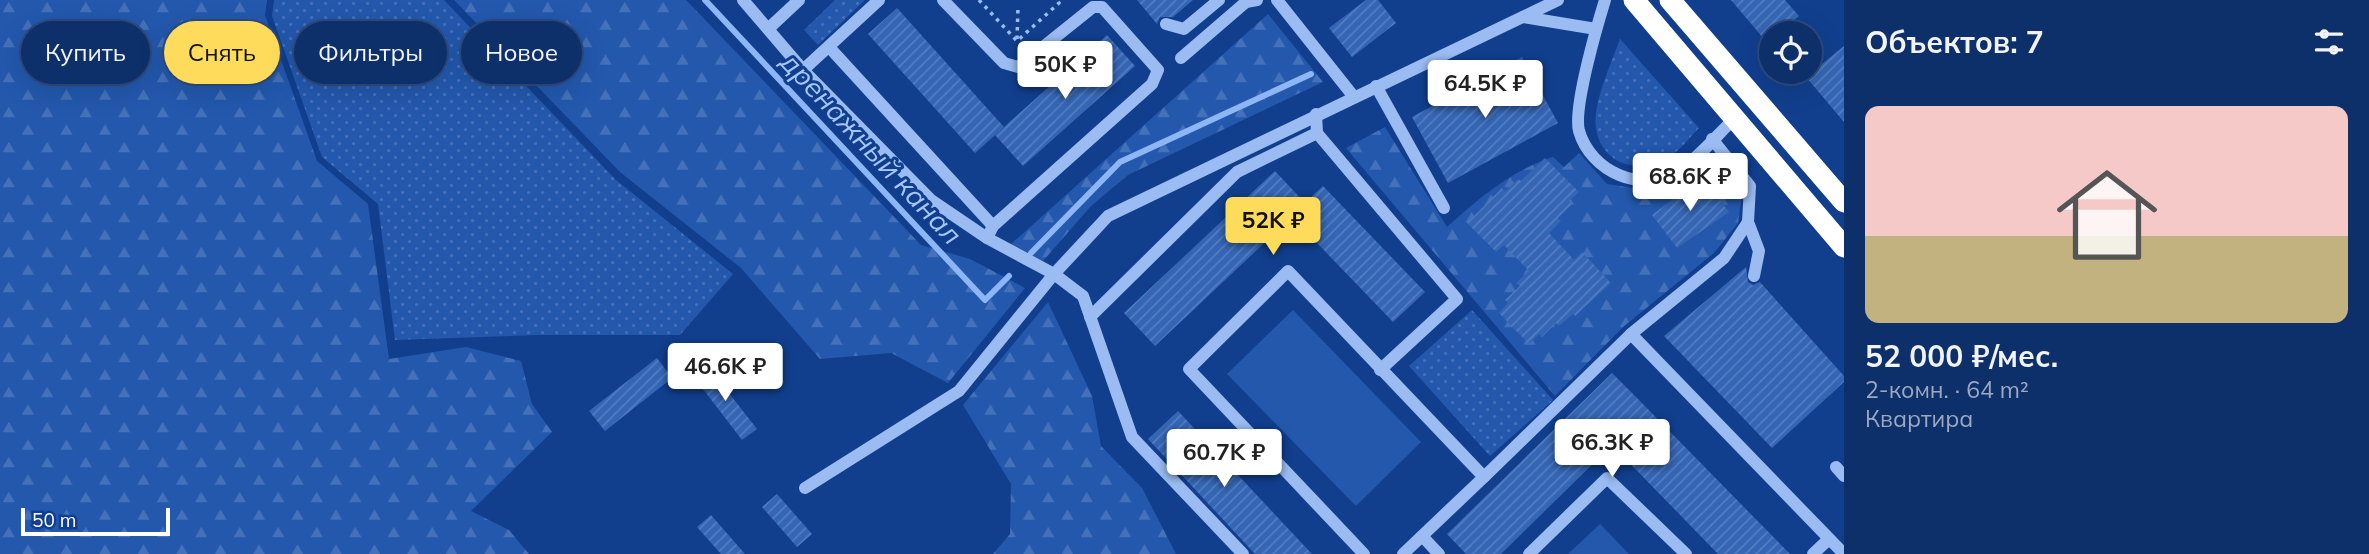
<!DOCTYPE html>
<html lang="ru">
<meta charset="utf-8">
<style>
:root{--surface:#0d2f6a;--page:#163770;--text:#f1f3f6;--muted:#9aa9c1;--line:#2d4a7e;--accent:#ffdb5b}
body{margin:0;font-family:Mulish,sans-serif;background:var(--page);color:var(--text);height:100vh;display:flex;flex-direction:column;font-size:26px;white-space:nowrap}
*{box-sizing:border-box;margin:0}
p{font-size:23px;color:var(--muted)}
.icon{flex:none;width:38px;height:38px;fill:none;stroke:currentColor;stroke-width:2;stroke-linecap:round;stroke-linejoin:round}
.map{position:relative;flex:1;overflow:hidden}
.side{display:flex;flex-direction:column;background:var(--surface);width:525px}
.side>*{flex:none}
.guide{position:absolute;left:21px;top:21px;width:665px;height:63px;display:flex;gap:14px}
.tools{position:absolute;left:1759px;top:21px;display:grid;gap:14px}
.tools a{display:grid;place-items:center;width:63px;height:63px;border-radius:50%;background:var(--surface);box-shadow:0 7px 28px #0002,0 0 0 2px var(--line);font-size:35px}
.scale{position:absolute;left:21px;bottom:18px;width:149px;box-sizing:border-box;padding-left:7px;border:4px solid #fff;border-top:0;font-size:19px;line-height:24px;white-space:nowrap;color:#fff;-webkit-text-stroke:5px #113f8e;paint-order:stroke}
.price{position:absolute;translate:-50% -60px;padding:0 16px;border-radius:7px;background:#fff;color:#222;font-size:23px;line-height:46px;filter:drop-shadow(0 2px 4px #0008)}
.price::after{content:'';position:absolute;left:50%;top:42px;width:21px;height:16px;margin-left:-10px;background:inherit;clip-path:polygon(0 0,100% 0,50% 100%)}
.price.current{background:var(--accent);color:#111}
ul{padding:0;list-style:none}
li{display:grid;align-content:center;gap:14px;height:371px;padding:0 21px}
li+li{border-top:2px solid var(--line)}
li span{display:grid;place-items:center;height:217px;border-radius:14px;color:#555}
li>.icon{margin-inline-start:auto}
span .icon{width:126px;height:126px;fill:#fffc;stroke-width:1}
li b{font-size:30px}
h2{display:flex;justify-content:space-between;align-items:center;height:84px;padding:0 21px;font-size:30px}
.pill{padding:0 24px;border-radius:32px;background:var(--surface);box-shadow:0 7px 28px #0002,0 0 0 2px var(--line);font-size:24px;line-height:63px}
.pill.current{background:var(--accent);color:#111}
main{display:flex;flex:1;min-height:0}
.map>svg:first-child{display:block}
</style>
<main>
<div class="map">
<svg width="1844" height="554" viewBox="0 0 1844 554">
<defs>
<pattern id="grass-dots" width="8" height="8" patternUnits="userSpaceOnUse" patternTransform="scale(1.75)"><rect width="8" height="8" fill="#2358ad"/><path d="M2 2h.1M6 6h.1" fill="none" stroke="#4471b9" stroke-width="1.8" stroke-linecap="round"/></pattern>
<pattern id="forest-firs" width="22" height="20" patternUnits="userSpaceOnUse" patternTransform="scale(1.75)"><rect width="22" height="20" fill="#2358ad"/><path d="M5 1l3.5 6h-7zM16 11l3.5 6h-7z" fill="#4471b9"/></pattern>
<pattern id="building-hatch" width="6" height="6" patternUnits="userSpaceOnUse" patternTransform="scale(1.75)"><rect width="6" height="6" fill="#3566b5"/><path d="M-1 1l2-2M0 6l6-6M5 7l2-2" fill="none" stroke="#537dc0"/></pattern>
</defs>
<rect width="100%" height="100%" fill="#113f8e"/>
<g fill="url(#grass-dots)">
<polygon points="274,0 444,0 616,180 733,274 680,335 537,335 395,340 378,204 322,157 272,16"/>
<polygon points="835,0 865,0 818,45 804,30"/>
<path d="M1620,39L1699,128C1689,138 1679,152 1667,158C1637,174 1602,165 1596,128C1592,105 1612,61 1620,39Z"/>
<polygon points="1472,310 1553,400 1490,456 1409,366"/>
</g>
<g fill="url(#forest-firs)">
<polygon points="0,0 267,0 265,15 317,161 368,204 389,359 466,347 521,361 532,404 552,432 471,511 509,530 529,554 0,554"/>
<polygon points="454,0 686,0 921,245 970,259 1025,288 948,383 891,353 820,359 741,268 620,172"/>
<polygon points="1268,14 1323,82 1128,175 1091,206 1043,261 1010,245"/>
<path d="M1385,127L1447,227C1479,198 1512,170 1553,157L1564,167L1579,153L1607,184L1646,190L1682,183L1720,164L1743,189L1738,223L1714,253L1623,327L1555,396L1346,148Z"/>
<polygon points="1048,302 1092,396 1101,446 1142,488 1176,554 993,554 1010,534 1011,484 963,405"/>
</g>
<g fill="#2358ad">
<polygon points="1293,310 1421,442 1356,506 1227,374"/>
<polygon points="1600,524 1629,554 1568,554"/>
</g>
<g fill="none" stroke-linecap="round" stroke-linejoin="round">
<g stroke="#8cb6f5" stroke-width="6">
<polyline points="705,0 985,300 1009,276"/>
<polyline points="1031,253 1120,162 1311,74"/>
</g>
</g>
<g fill="url(#building-hatch)">
<polygon points="1137,0 1193,0 1173,17 1160,17 1157,24"/>
<polygon points="1366,0 1378,0 1396,23 1352,57 1329,28"/>
<polygon points="1731,0 1785,0 1799,16 1779,33 1771,33 1771,40 1764,45 1764,39"/>
<polygon points="897,8 1004,127 975,153 868,34"/>
<polygon points="1107,35 1135,66 1023,166 995,135"/>
<polygon points="1844,46 1844,122 1806,77"/>
<polygon points="1522,57 1558,123 1448,183 1412,117"/>
<polygon points="1545,158 1579,192 1569,201 1572,204 1558,218 1561,221 1549,233 1574,260 1582,252 1611,283 1575,316 1573,314 1559,326 1556,323 1542,337 1539,334 1529,344 1499,313 1508,303 1505,300 1520,286 1516,283 1529,271 1504,245 1496,252 1467,223 1502,188 1505,191 1518,179 1521,181"/>
<polygon points="1275,171 1305,203 1323,186 1425,292 1393,322 1292,217 1155,346 1124,313"/>
<polygon points="1702,177 1729,212 1677,248 1652,215"/>
<polygon points="1746,267 1748,282 1753,285 1760,282 1844,376 1844,382 1772,448 1664,336"/>
<polygon points="657,358 672,378 605,431 589,411"/>
<polygon points="707,365 757,429 742,440 693,376"/>
<polygon points="1612,373 1637,398 1790,554 1718,554 1612,445 1501,554 1466,554 1447,534"/>
<polygon points="1178,411 1312,554 1255,554 1148,439"/>
<polygon points="777,494 812,534 797,547 762,507"/>
<polygon points="711,515 745,554 721,554 697,527"/>
</g>
<g fill="none" stroke-linecap="round" stroke-linejoin="round">
<g stroke="#9abcf2" stroke-width="3.5" stroke-dasharray="3.5 5" stroke-linecap="butt">
<polyline points="979,0 1017,41 1059,3 1056,0"/>
<polyline points="1017,39 1018,7"/>
</g>
<g stroke="#9abcf2" stroke-width="12">
<polyline points="743,0 803,70 931,200 987,238 1054,274 1108,216 1558,0"/>
<polyline points="943,0 1004,63 1018,67 1093,7 1102,7 1158,70 1152,84 993,226 987,238"/>
<polyline points="1277,0 1354,97"/>
<path d="M1605,0C1597,26 1573,108 1579,131C1591,172 1641,194 1678,171C1698,159 1716,136 1733,120"/>
<polyline points="1523,17 1596,29"/>
<polyline points="1166,24 1184,29 1219,0"/>
<polyline points="768,29 799,0"/>
<polyline points="829,47 993,226"/>
<polyline points="1181,58 1246,2 1257,0"/>
<polyline points="803,70 879,0"/>
<polyline points="1376,86 1444,208"/>
<polyline points="1316,114 1317,133 1457,299 1380,370"/>
<polyline points="1712,139 1750,186 1748,222 1724,258 1631,334 1844,554"/>
<polyline points="1748,222 1759,251 1754,276"/>
<polyline points="1090,317 1237,172 1317,133"/>
<polyline points="1836,467 1844,476"/>
<polyline points="1484,477 1631,334"/>
<polyline points="805,488 959,391 1054,274 1083,296 1132,437 1243,554"/>
<polyline points="1422,536 1439,554"/>
<polyline points="1364,554 1189,369 1288,271 1484,477 1403,554"/>
<polyline points="1529,554 1607,478 1686,554"/>
<polyline points="1813,554 1829,539"/>
</g>
<g stroke="#fff" stroke-width="21">
<polyline points="1634,0 1844,247"/>
<polyline points="1670,0 1844,202"/>
</g>
</g>
<g text-anchor="middle" dominant-baseline="central" stroke-width="6" stroke-linejoin="round" paint-order="stroke">
<g font-size="28" font-style="italic" fill="#a6c6f9" stroke="#113f8e">
<text transform="translate(872 148) rotate(47)">дренажный канал</text>
</g>
</g>
</svg>
<div class="tools">
<a><svg class="icon" aria-label="locate" viewBox="0 0 24 24"><circle cx="12" cy="12" r="6"/><path d="M12 2v4M12 18v4M2 12h4M18 12h4"/></svg></a>
</div>
<div class="scale">50 m</div>
<b class="price" style="left:1065px;top:101px">50K ₽</b>
<b class="price" style="left:1485px;top:120px">64.5K ₽</b>
<b class="price" style="left:1690px;top:213px">68.6K ₽</b>
<b class="price current" style="left:1273px;top:257px">52K ₽</b>
<b class="price" style="left:725px;top:403px">46.6K ₽</b>
<b class="price" style="left:1612px;top:479px">66.3K ₽</b>
<b class="price" style="left:1224px;top:489px">60.7K ₽</b>
<div class="guide">
<a class="pill">Купить</a>
<a class="pill current">Снять</a>
<a class="pill">Фильтры</a>
<a class="pill">Новое</a>
</div>
</div>
<section class="side">
<h2>Объектов: 7<svg class="icon" aria-label="filters" viewBox="0 0 24 24"><path d="M4 7h16M4 17h16"/><circle cx="9" cy="7" r="2"/><circle cx="15" cy="17" r="2"/></svg></h2>
<ul>
<li><span style="background:linear-gradient(#f6c9c9 60%,#c2b280 0)"><svg class="icon" aria-label="home" viewBox="0 0 24 24"><path d="M3 11l9-7 9 7M6 9v11h12V9"/></svg></span><div><b>52 000 ₽/мес.</b><p>2-комн. · 64 m²</p><p>Квартира</p></div></li>
</ul>
</section>
</main>
